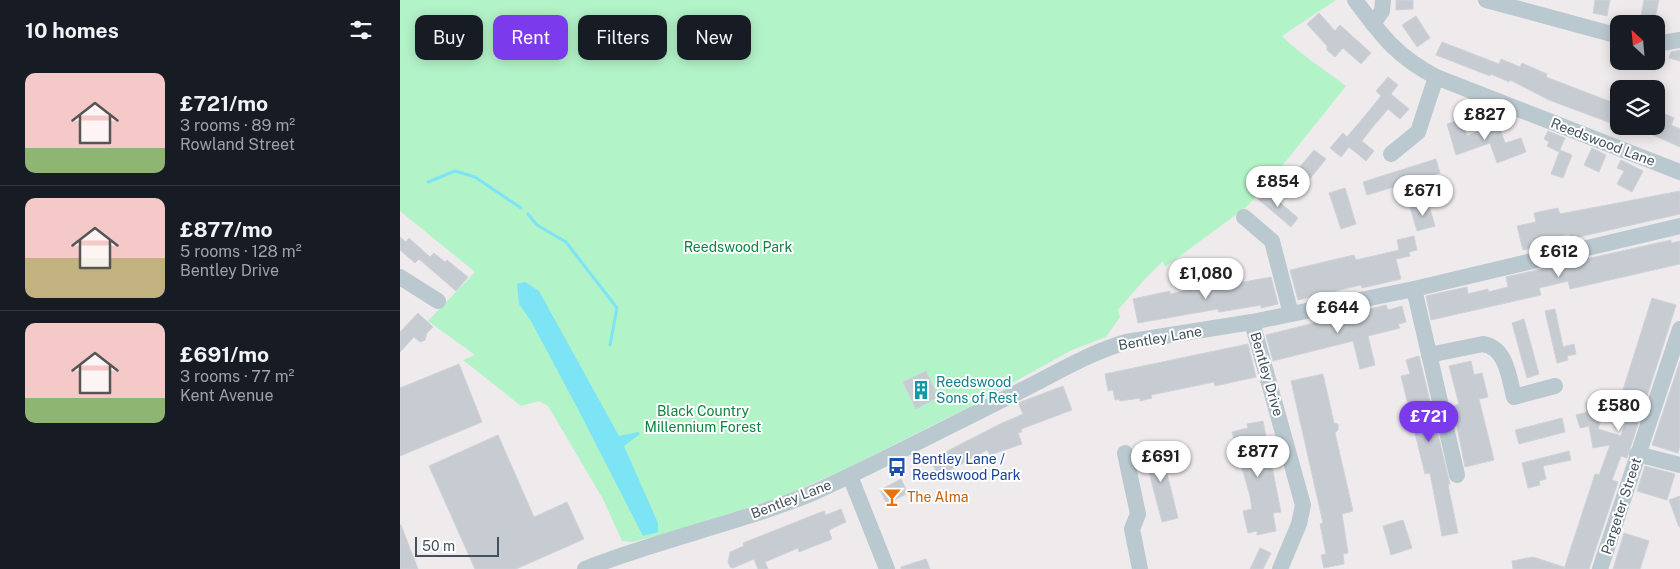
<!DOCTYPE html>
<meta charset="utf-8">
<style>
:root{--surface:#171b24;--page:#20242c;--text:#f1f3f6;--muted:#9ea1a6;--line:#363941;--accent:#7c3aed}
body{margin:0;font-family:"Public Sans",sans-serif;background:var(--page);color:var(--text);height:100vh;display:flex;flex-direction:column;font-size:19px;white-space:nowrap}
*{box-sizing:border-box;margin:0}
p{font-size:16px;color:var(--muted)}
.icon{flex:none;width:28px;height:28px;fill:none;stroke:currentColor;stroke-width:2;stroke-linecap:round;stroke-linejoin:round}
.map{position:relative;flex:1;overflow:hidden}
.sheet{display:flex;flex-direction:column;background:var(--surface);width:400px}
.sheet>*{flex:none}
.hud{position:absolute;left:15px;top:15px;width:475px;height:45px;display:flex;gap:10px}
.needle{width:32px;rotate:334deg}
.fabs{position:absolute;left:1210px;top:15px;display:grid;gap:10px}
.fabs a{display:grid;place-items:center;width:55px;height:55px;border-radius:10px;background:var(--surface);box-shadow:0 2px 12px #0003;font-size:25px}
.scale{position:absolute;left:15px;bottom:12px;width:84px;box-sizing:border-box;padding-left:5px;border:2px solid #42515b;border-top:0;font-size:14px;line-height:18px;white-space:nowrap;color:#42515b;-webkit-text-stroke:4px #fff;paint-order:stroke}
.price{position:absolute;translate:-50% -42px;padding:0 11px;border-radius:18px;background:#fff;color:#222;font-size:16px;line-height:32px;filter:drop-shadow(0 1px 2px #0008)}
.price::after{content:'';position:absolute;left:50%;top:30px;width:15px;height:11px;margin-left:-8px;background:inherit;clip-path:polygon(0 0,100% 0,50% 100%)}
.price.current{background:var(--accent);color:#fff}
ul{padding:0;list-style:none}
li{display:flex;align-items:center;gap:15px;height:125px;padding:0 25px}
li+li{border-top:1px solid var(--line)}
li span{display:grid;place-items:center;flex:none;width:140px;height:100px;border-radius:10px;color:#555}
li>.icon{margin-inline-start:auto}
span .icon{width:60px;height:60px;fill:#fffc;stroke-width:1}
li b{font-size:21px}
h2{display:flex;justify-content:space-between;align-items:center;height:60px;padding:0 25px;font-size:21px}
.chip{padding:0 18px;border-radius:10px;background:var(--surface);box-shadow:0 2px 12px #0003;font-size:18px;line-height:45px}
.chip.current{background:var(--accent);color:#fff}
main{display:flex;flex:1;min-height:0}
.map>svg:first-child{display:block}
</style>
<main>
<section class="sheet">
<h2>10 homes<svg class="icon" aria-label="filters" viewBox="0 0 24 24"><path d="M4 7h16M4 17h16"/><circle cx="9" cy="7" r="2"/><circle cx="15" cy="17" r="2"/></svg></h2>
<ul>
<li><span style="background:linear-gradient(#f6c9c9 75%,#8fb573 0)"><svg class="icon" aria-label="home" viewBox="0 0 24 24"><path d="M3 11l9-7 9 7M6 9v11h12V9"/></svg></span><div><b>£721/mo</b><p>3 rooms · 89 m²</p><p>Rowland Street</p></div></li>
<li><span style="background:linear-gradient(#f6c9c9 60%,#c2b280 0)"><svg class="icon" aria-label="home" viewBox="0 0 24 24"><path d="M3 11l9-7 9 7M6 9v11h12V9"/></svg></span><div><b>£877/mo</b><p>5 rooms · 128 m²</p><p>Bentley Drive</p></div></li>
<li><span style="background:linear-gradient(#f6c9c9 75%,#8fb573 0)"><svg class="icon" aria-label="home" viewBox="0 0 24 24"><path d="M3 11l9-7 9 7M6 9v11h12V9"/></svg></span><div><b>£691/mo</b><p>3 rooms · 77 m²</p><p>Kent Avenue</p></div></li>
</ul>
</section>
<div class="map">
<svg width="1280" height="569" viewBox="0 0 1280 569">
<rect width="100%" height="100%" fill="#efebec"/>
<path fill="#b3f3c8" d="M0,0H936L882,36C900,54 925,70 946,86L862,191L845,208L765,267L763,261L744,280L718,310L720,317L706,337L672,350L569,407L447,468L387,495L265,534L232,542L222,541L203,499L148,406L139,401L121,406L63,360L75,355L28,321L75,272L0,211Z"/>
<polygon fill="#7ce4f5" points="125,282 139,291 219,436 238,432 240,434 224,446 258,523 258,532 243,536 180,413 131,321 119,304 117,284"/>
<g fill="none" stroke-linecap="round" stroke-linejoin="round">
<g stroke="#7ce4f5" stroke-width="3">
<polyline points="28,182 55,171 75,177 121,208"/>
<polyline points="128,214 137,225 166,242 217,308 210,345"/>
</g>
</g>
<g fill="#c7ccd2" stroke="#cfd2d9">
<polygon points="996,0 1013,0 1013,9 996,10"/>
<polygon points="1195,0 1210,0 1207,16 1193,13"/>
<polygon points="1244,0 1259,0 1254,24 1240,21"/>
<polygon points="919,13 935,31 940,25 971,53 961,64 943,48 935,57 927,50 927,46 907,24"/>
<polygon points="1016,16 1030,38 1017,47 1002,25"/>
<polygon points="1042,42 1099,64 1101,59 1120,67 1122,63 1147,74 1146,77 1219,105 1219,126 1149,100 1110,80 1109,82 1091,74 1090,76 1036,55"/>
<polygon points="1280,50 1280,61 1269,58 1271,52"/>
<polygon points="988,77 998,85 991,94 1009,109 1000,119 988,109 972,128 962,141 974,151 966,161 949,147 941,157 930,148 943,133 947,137 968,112 981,96 976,91"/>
<polygon points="1259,111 1274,118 1271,125 1280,129 1280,147 1233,126 1256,126"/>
<polygon points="1061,119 1067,136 1098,123 1105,143 1121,138 1126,152 1097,163 1090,143 1056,155 1047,124"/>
<polygon points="1148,131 1165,138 1159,152 1147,146 1149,142 1144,139"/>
<polygon points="1192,148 1206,155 1199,172 1184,165"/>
<polygon points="914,150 926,159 901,190 889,180"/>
<polygon points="1160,150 1172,155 1163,178 1151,174"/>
<polygon points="1036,159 1040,173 967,195 963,182"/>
<polygon points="1221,160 1243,171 1232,192 1217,184 1224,171 1217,168"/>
<polygon points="945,188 956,224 941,229 929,193"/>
<polygon points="866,190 898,218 891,227 858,199"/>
<polygon points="1280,191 1280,214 1170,239 1169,234 1141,241 1142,245 1123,250 1117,226 1136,222 1134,213 1158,208 1160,214"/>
<polygon points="1028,202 1035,226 1017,231 1010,207"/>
<polygon points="1014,236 1017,250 1009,252 1010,256 996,259 1001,279 962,288 961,285 898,300 890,270 954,255 956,260 999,250 997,240"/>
<polygon points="0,237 6,242 9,238 30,257 34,253 45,262 47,260 68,277 56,291 19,259 15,263 0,250"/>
<polygon points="1271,240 1271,243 1280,241 1280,264 1170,289 1168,281 1139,288 1141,295 1031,320 1026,296 1067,287 1068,294 1088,289 1088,292 1108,287 1106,277"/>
<polygon points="871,277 878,304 861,308 861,305 819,312 818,309 738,323 733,299 770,291 770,294 810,285 811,288"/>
<polygon points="1252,298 1276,305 1256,368 1227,458 1221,456 1212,480 1218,482 1189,569 1164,569 1195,474 1199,475 1210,445 1193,448 1189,426 1180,428 1176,415 1187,412 1186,402 1205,408 1198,429 1221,436 1228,416 1216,412"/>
<polygon points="986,305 988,310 1002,306 1006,322 998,324 1000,328 968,336 975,365 960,369 953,341 873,361 866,335"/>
<polygon points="1155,309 1163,347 1174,344 1176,354 1167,356 1168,360 1157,363 1145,311"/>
<polygon points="18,313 33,327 27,333 25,340 20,342 14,337 0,352 0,332"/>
<polygon points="1124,319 1139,374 1127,378 1112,323"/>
<polygon points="848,344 856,377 815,386 814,382 751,395 752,398 740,401 740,398 720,401 719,399 715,400 713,390 708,391 705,374"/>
<polygon points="1019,356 1050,484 1048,485 1058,533 1042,536 1030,473 1025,474 1001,376 1010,374 1006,360"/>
<polygon points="1071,361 1074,375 1082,373 1088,397 1079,399 1094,460 1065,467 1053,406 1059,404 1049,366"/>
<polygon points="1280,361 1280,446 1278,453 1252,445"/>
<polygon points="59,364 82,422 0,456 0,388"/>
<polygon points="526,371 538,397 516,409 503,382"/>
<polygon points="923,374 934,423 938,424 938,430 935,433 953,511 942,514 948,553 943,554 944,564 924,568 921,555 926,554 920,524 923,523 891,381"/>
<polygon points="663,386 672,410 621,429 622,432 618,433 622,444 590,455 587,450 539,476 530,460 600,424 623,414 618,403"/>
<polygon points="1162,418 1165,432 1119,444 1115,430"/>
<polygon points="863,421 881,512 873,513 876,531 857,535 857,531 848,533 843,511 852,509 850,496 832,432 848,428 847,424"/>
<polygon points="98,435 134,517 167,502 184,539 116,569 75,569 29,466"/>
<polygon points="760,445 778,518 762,522 743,449"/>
<polygon points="1169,451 1171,460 1143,466 1146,479 1139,481 1140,485 1128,488 1122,463"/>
<polygon points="1245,466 1275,474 1267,500 1237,491"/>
<polygon points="501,479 508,493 487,504 480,490"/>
<polygon points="1280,496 1280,527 1279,527 1269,500"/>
<polygon points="441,509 446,522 431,529 429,531 432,539 399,552 398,548 365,562 368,569 358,569 354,559 333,568 330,567 328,562 330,552 344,546 343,543 424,511 426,515"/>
<polygon points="1003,520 1012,548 991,555 983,526"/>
<polygon points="0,525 1,525 18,569 0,569"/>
<polygon points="1224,533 1249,541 1240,569 1213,569"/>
<polygon points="860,548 871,553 863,569 850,569"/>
<polygon points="1133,557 1164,567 1164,569 1113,569 1112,561"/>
<polygon points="526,559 530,569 501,569 501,567"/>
</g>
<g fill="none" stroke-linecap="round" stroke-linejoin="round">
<g stroke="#bac8d0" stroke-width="16">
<path d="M955,0C982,36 996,56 1036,77L1280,172"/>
<polyline points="1086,0 1219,36"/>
<polyline points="973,24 982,11 983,0"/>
<polyline points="1256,44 1280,40"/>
<polyline points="991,154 1018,132 1036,77"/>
<polyline points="844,217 872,241 891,314"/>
<polyline points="0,277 38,301"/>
<polyline points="1014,289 1057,475"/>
<polyline points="852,322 903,505 899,524 880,569"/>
<path d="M1029,355L1083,344C1107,348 1109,378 1114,397L1155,386"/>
<polyline points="725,453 738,514 732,529 740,569"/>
<polyline points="1237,454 1280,465"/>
<polyline points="450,476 487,569"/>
<path d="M185,569C260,539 340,523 415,492C483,461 549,426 616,393C653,375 686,354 726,342L852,322L1014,289L1280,226"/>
<polyline points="1200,569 1280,329"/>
</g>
</g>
<defs>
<g id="building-bare" transform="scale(1.5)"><path d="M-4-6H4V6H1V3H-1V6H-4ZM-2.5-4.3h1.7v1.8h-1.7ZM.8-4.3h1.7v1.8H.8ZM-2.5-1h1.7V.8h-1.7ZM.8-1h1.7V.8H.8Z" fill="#0f9aa8" stroke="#fff" stroke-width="2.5" paint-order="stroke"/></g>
<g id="bus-bare" transform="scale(1.5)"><path d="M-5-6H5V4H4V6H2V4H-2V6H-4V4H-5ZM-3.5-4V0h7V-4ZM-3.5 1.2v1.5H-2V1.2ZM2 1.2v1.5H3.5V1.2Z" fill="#1a4fb4" stroke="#fff" stroke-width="2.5" paint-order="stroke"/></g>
<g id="bar-bare" transform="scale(1.5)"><path d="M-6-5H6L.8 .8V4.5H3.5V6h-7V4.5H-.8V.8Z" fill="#e8710a" stroke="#fff" stroke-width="2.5" paint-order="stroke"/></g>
</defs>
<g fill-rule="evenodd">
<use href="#building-bare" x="521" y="390"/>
<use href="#bus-bare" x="497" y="467"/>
<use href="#bar-bare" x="492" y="497"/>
</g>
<g text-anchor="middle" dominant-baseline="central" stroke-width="4" stroke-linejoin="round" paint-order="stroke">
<g font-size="14" fill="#42515b" stroke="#fff">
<text transform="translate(1203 142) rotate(21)">Reedswood Lane</text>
<text transform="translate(760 338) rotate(-10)">Bentley Lane</text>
<text transform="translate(867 374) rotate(74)">Bentley Drive</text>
<text transform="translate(391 499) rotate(-21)">Bentley Lane</text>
<text transform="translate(1221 506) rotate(-72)">Pargeter Street</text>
</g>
<g font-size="14" fill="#0c8340" stroke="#fff">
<text x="338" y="247">Reedswood Park</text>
<text x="303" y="411">Black Country<tspan x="303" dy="16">Millennium Forest</tspan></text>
</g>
<g font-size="14" fill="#0d838f" stroke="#fff" text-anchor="start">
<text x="536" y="382">Reedswood<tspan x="536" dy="16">Sons of Rest</tspan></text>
</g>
<g font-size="14" fill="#164399" stroke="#fff" text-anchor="start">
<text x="512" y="459">Bentley Lane /<tspan x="512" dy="16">Reedswood Park</tspan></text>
</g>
<g font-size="14" fill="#c56008" stroke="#fff" text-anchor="start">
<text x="507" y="497">The Alma</text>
</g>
</g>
</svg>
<div class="fabs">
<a><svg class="needle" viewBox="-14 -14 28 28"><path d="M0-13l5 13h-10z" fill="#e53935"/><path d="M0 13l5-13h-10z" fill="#9ea1a6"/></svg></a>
<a><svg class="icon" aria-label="layers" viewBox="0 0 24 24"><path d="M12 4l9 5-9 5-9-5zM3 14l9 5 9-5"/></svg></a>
</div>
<div class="scale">50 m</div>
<b class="price" style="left:1085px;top:141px">£827</b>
<b class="price" style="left:878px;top:208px">£854</b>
<b class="price" style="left:1023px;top:217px">£671</b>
<b class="price" style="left:1159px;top:278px">£612</b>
<b class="price" style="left:806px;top:300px">£1,080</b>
<b class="price" style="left:938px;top:334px">£644</b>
<b class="price" style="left:1219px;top:432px">£580</b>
<b class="price current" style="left:1029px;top:443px">£721</b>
<b class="price" style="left:858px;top:478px">£877</b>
<b class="price" style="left:761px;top:483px">£691</b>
<div class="hud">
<a class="chip">Buy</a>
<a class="chip current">Rent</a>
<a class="chip">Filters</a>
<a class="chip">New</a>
</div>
</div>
</main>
